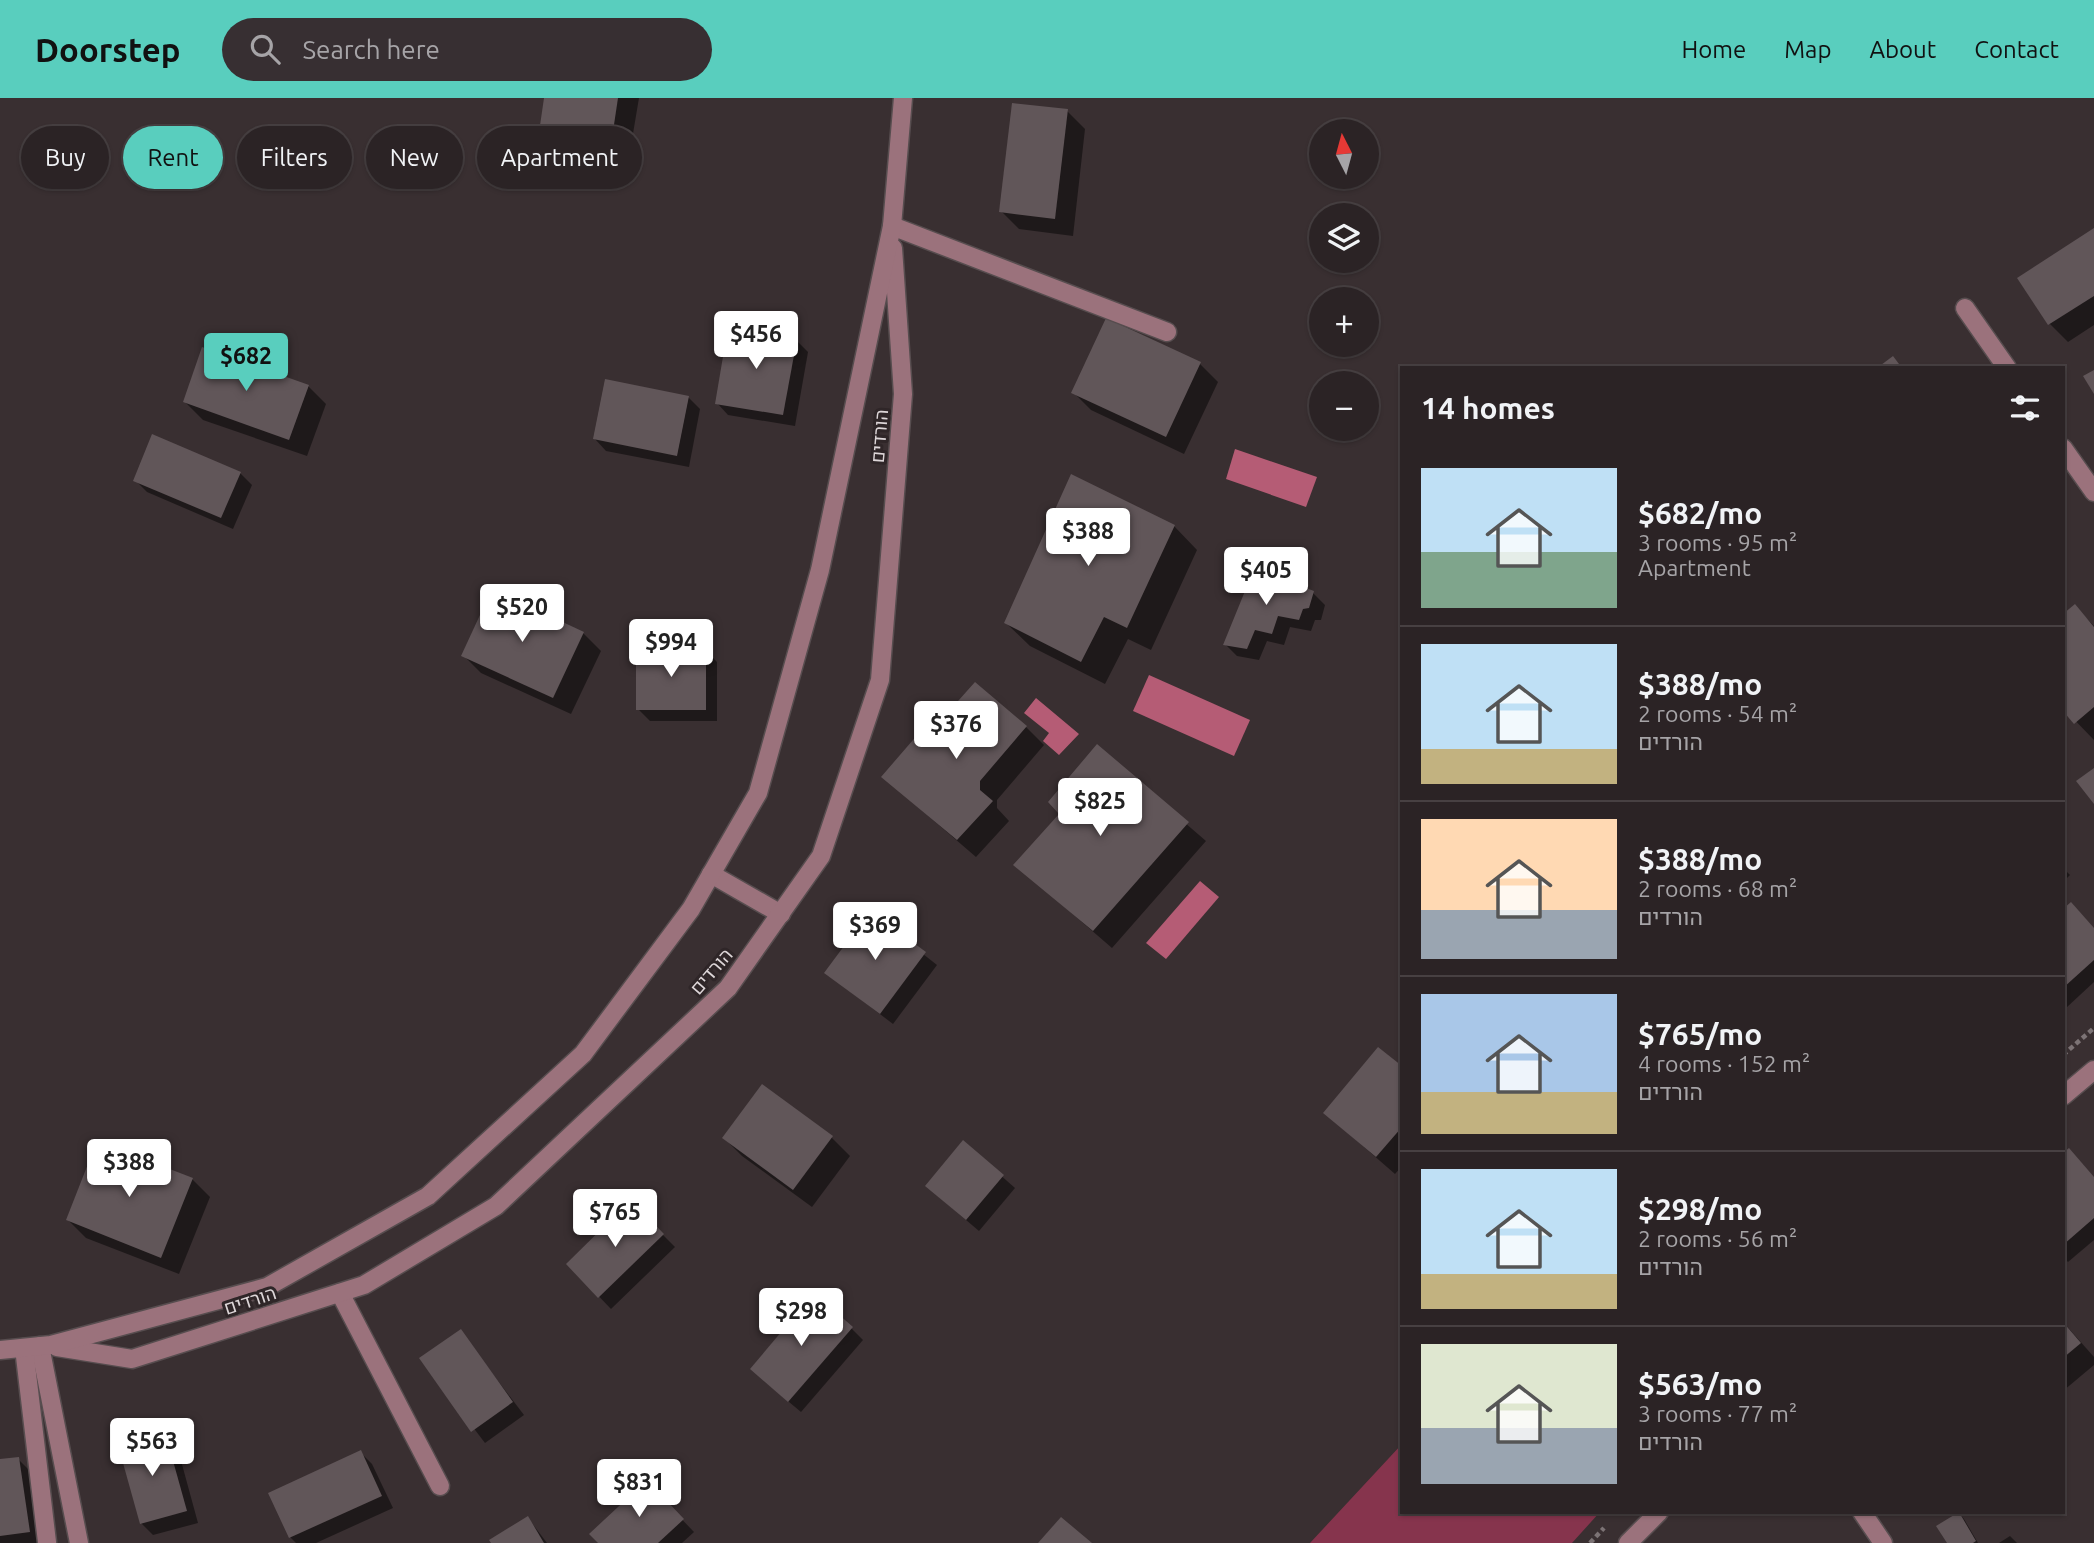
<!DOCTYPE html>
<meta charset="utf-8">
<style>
:root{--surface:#2b2325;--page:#372f32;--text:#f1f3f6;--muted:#a6a4a7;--line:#474042;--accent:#59cebe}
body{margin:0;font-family:Ubuntu,Heebo,sans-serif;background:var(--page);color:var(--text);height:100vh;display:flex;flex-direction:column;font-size:26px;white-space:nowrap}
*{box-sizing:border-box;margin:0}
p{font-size:23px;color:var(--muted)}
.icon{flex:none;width:38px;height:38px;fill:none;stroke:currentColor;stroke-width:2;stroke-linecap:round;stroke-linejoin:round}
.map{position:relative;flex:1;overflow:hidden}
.sheet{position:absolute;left:1400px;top:268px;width:665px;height:1148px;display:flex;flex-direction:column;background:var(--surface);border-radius:0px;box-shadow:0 2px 5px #0004,0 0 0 2px var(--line)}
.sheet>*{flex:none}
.banner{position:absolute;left:21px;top:28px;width:665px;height:63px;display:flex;gap:14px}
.needle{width:46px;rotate:354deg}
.tools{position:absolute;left:1309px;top:21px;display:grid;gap:14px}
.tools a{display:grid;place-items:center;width:70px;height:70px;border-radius:50%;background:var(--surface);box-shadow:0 2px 5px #0004,0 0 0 2px var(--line);font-size:35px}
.price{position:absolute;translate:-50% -60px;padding:0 16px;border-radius:7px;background:#fff;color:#222;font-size:23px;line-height:46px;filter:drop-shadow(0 2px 4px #0008)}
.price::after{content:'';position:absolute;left:50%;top:42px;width:21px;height:16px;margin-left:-10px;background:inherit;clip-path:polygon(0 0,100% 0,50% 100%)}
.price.active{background:var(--accent);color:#111}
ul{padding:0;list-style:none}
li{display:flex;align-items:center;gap:21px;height:175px;padding:0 21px}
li+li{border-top:2px solid var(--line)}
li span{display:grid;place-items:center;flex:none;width:196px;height:140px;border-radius:0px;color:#555}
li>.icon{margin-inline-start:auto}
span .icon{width:84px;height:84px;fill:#fffc;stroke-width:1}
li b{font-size:30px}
h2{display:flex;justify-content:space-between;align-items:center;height:84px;padding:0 21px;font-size:30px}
.tag{padding:0 24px;border-radius:32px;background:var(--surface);box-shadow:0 2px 5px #0004,0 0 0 2px var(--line);font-size:24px;line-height:63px}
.tag.active{background:var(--accent);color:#111}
header{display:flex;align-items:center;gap:42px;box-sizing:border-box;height:98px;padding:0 35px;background:var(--accent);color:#111}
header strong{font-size:33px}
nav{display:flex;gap:38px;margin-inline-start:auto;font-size:24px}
.search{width:490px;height:63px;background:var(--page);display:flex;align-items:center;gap:18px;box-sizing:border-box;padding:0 24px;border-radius:38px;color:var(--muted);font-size:26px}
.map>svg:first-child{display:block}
</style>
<header>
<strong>Doorstep</strong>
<div class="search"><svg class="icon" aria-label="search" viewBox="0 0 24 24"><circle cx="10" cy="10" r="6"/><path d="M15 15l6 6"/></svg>Search here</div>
<nav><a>Home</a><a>Map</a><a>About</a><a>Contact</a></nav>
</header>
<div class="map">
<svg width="2094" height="1445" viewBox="0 0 2094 1445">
<rect width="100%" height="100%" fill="#392f31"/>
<polygon fill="#86344d" points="1402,1346 1402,1414 1600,1414 1572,1445 1310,1445"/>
<g fill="#b55c75">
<polygon points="1235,351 1317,379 1306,409 1226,381"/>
<polygon points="1149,577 1250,622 1234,658 1133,613"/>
<polygon points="1036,600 1079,636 1059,657 1043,643 1049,635 1024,615"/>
<polygon points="1200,783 1219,799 1166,861 1146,845"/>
</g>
<g fill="#0007">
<polygon points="546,0 639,0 626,77 557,66 539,48"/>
<polygon points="1067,13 1085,31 1073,138 1019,131 1001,113"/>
<polygon points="2094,132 2094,227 2068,244 2050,226 2019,180"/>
<polygon points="796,242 808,254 795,328 728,317 717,305"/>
<polygon points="1200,266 1218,284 1184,356 1091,312 1073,294"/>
<polygon points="308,288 326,306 307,358 203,322 185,304"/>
<polygon points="688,299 700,311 689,369 606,353 595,341"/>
<polygon points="240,375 252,387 233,431 147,394 135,382"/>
<polygon points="1174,428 1197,452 1151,552 1128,541 1105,586 1030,548 1006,525"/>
<polygon points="1313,495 1325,507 1321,522 1315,522 1311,533 1290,529 1284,547 1267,543 1259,562 1237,558 1225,546"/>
<polygon points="2075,509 2094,528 2094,642 2063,610"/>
<polygon points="583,535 601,553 571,616 481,575 463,557"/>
<polygon points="705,552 717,564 717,623 650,623 638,611"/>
<polygon points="1026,629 1044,647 997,702 997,710 1009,723 976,759 883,679 925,643"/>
<polygon points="1097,649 1206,743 1112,850 1016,767 1061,716"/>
<polygon points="2063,770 2070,777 2063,784"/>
<polygon points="2063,813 2094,831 2094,884 2066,910"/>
<polygon points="871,815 937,867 893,926 826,875"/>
<polygon points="1402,971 1402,1068 1395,1076 1325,1015"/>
<polygon points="762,988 832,1040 850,1058 812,1109 742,1058 724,1040"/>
<polygon points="964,1045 1015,1090 979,1133 939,1099"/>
<polygon points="2063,1058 2094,1080 2094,1142 2068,1164 2063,1159"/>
<polygon points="192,1081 210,1099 179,1176 86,1140 68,1122"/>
<polygon points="631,1105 675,1149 611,1211 568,1166"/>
<polygon points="2063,1224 2094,1259 2094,1267 2063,1293"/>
<polygon points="851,1230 863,1242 801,1314 764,1283"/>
<polygon points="460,1233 524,1317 485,1345 421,1261"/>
<polygon points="165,1336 177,1348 198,1425 153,1437 141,1425"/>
<polygon points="360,1354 372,1366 393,1410 316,1445 296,1445 290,1439"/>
<polygon points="18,1361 30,1373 41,1445 0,1445 0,1363"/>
<polygon points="647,1385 694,1434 682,1445 600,1445"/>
<polygon points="1959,1415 1964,1421 1978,1445 1949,1445"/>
<polygon points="528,1420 547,1445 493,1445"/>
<polygon points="2010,1438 2017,1445 1999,1445"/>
</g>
<g fill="#615659">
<polygon points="544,0 618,0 609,60 537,48"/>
<polygon points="1012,5 1068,11 1055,121 999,114"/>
<polygon points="2094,130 2094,198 2048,227 2017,180"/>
<polygon points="1106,220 1201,264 1166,339 1071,295"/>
<polygon points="728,229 797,241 783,317 715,306"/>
<polygon points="202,249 309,287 289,342 183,304"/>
<polygon points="1893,258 1902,270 1877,270"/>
<polygon points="2094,272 2094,296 2083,278"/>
<polygon points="605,281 689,298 677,358 593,341"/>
<polygon points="152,336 241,374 221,420 133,383"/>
<polygon points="1071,376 1175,427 1127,530 1104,519 1081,564 1004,525"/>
<polygon points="1254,471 1314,493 1309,510 1303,511 1299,522 1278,518 1272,536 1255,532 1247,551 1223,547"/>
<polygon points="492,491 584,534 553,600 461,558"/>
<polygon points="2075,506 2094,529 2094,609 2074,626 2063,613 2063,516"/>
<polygon points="636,549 706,550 706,612 636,612"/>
<polygon points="975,584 1027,628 980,683 980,692 993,703 957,742 881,679 919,635 925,640"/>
<polygon points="1097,646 1189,724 1093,833 1013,767 1059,716 1048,704"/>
<polygon points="2094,670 2094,706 2076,683"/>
<polygon points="2071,804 2094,830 2094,862 2063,890 2063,811"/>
<polygon points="870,813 926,854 880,916 824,875"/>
<polygon points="1378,949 1402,968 1402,1029 1376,1059 1323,1015"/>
<polygon points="762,986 833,1038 793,1092 722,1040"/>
<polygon points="963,1042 1004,1077 966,1122 925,1088"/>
<polygon points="97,1043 193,1080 161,1160 66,1122"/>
<polygon points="2069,1050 2094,1079 2094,1120 2063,1147 2063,1055"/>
<polygon points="631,1102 664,1136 598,1200 566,1166"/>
<polygon points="814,1195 853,1229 788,1304 750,1271"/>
<polygon points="2063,1224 2081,1245 2063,1260"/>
<polygon points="461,1231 513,1304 471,1334 419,1260"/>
<polygon points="165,1334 187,1413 140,1426 118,1347"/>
<polygon points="361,1352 382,1398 289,1440 268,1395"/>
<polygon points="19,1359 30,1434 0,1438 0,1361"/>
<polygon points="647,1382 684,1421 658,1445 598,1445 589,1436"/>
<polygon points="1959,1414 1976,1443 1973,1445 1947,1445 1936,1428"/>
<polygon points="528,1418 544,1445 491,1445 489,1442"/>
<polygon points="1061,1419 1092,1445 1038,1445"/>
</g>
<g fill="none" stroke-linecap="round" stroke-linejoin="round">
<g stroke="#574d4f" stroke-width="21">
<g id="minor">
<polyline points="892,128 1167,234"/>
<polyline points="1965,210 2007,270"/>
<polyline points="2063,350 2094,394"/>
<polyline points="711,776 781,816"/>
<polyline points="2063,998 2094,972"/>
<polyline points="340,1195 440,1388"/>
<polyline points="40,1248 79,1445"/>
<polyline points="57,1249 132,1261 364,1187 496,1108 728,890 821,758 880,582 903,296 893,150"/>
<polyline points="24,1250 47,1444"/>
<polyline points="0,1252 51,1247 267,1189 428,1098 583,956 691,811 758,695 820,472 892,128 903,0"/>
<polyline points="1862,1414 1883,1445"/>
<polyline points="1628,1445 1659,1414"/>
</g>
</g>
<g stroke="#7c7375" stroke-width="4.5" stroke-dasharray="5 3.5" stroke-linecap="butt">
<polyline points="2063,957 2094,930"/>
<polyline points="1590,1445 1604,1430"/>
</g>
<use href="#minor" stroke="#9b727c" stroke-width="18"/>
</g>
<g text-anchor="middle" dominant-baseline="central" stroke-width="6" stroke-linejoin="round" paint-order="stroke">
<g font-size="19" fill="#ddd6d8" stroke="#2f2628">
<text transform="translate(879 338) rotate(-85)">הורדים</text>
<text transform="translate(711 873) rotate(-49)">הורדים</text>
<text transform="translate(250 1202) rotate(-18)">הורדים</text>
</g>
</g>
</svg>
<div class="tools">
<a><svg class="needle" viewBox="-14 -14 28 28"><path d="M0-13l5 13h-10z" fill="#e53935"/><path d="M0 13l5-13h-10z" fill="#a6a4a7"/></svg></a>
<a><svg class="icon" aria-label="layers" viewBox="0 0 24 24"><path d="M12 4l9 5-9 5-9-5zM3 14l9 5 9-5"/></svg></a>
<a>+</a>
<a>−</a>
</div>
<b class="price" style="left:756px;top:273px">$456</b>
<b class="price active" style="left:246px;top:295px">$682</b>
<b class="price" style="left:1088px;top:470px">$388</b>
<b class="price" style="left:1266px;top:509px">$405</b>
<b class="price" style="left:522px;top:546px">$520</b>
<b class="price" style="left:671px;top:581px">$994</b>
<b class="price" style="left:956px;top:663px">$376</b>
<b class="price" style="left:1100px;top:740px">$825</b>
<b class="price" style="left:875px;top:864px">$369</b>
<b class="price" style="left:129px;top:1101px">$388</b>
<b class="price" style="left:615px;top:1151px">$765</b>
<b class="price" style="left:801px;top:1250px">$298</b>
<b class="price" style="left:152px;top:1380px">$563</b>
<b class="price" style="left:639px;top:1421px">$831</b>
<div class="banner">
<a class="tag">Buy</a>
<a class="tag active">Rent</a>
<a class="tag">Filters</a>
<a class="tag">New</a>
<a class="tag">Apartment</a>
</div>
<section class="sheet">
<h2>14 homes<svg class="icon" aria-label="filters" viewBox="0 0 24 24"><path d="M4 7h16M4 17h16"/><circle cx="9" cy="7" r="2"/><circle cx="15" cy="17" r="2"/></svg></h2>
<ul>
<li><span style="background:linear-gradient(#bfe0f5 60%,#7fa58c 0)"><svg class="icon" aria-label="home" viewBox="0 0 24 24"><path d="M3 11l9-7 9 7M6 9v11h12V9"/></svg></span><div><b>$682/mo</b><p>3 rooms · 95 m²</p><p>Apartment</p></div></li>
<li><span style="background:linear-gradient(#bfe0f5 75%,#c2b280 0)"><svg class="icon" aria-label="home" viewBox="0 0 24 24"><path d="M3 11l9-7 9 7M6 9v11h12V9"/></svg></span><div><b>$388/mo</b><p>2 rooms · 54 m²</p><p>הורדים</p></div></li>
<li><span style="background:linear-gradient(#ffd9b3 65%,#9aa5b1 0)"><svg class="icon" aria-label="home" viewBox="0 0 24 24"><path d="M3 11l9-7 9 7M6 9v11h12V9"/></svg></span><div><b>$388/mo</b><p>2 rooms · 68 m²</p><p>הורדים</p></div></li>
<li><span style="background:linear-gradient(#a9c7e8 70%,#c2b280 0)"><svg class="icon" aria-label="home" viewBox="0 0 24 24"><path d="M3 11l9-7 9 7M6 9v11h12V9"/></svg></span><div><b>$765/mo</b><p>4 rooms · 152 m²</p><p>הורדים</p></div></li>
<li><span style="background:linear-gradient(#bfe0f5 75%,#c2b280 0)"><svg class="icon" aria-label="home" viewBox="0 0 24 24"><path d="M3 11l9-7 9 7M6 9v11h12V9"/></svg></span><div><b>$298/mo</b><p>2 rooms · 56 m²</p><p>הורדים</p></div></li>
<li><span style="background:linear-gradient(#dfe7d0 60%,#9aa5b1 0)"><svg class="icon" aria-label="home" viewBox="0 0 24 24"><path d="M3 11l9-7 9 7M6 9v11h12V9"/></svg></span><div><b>$563/mo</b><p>3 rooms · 77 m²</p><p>הורדים</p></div></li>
</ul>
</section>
</div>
